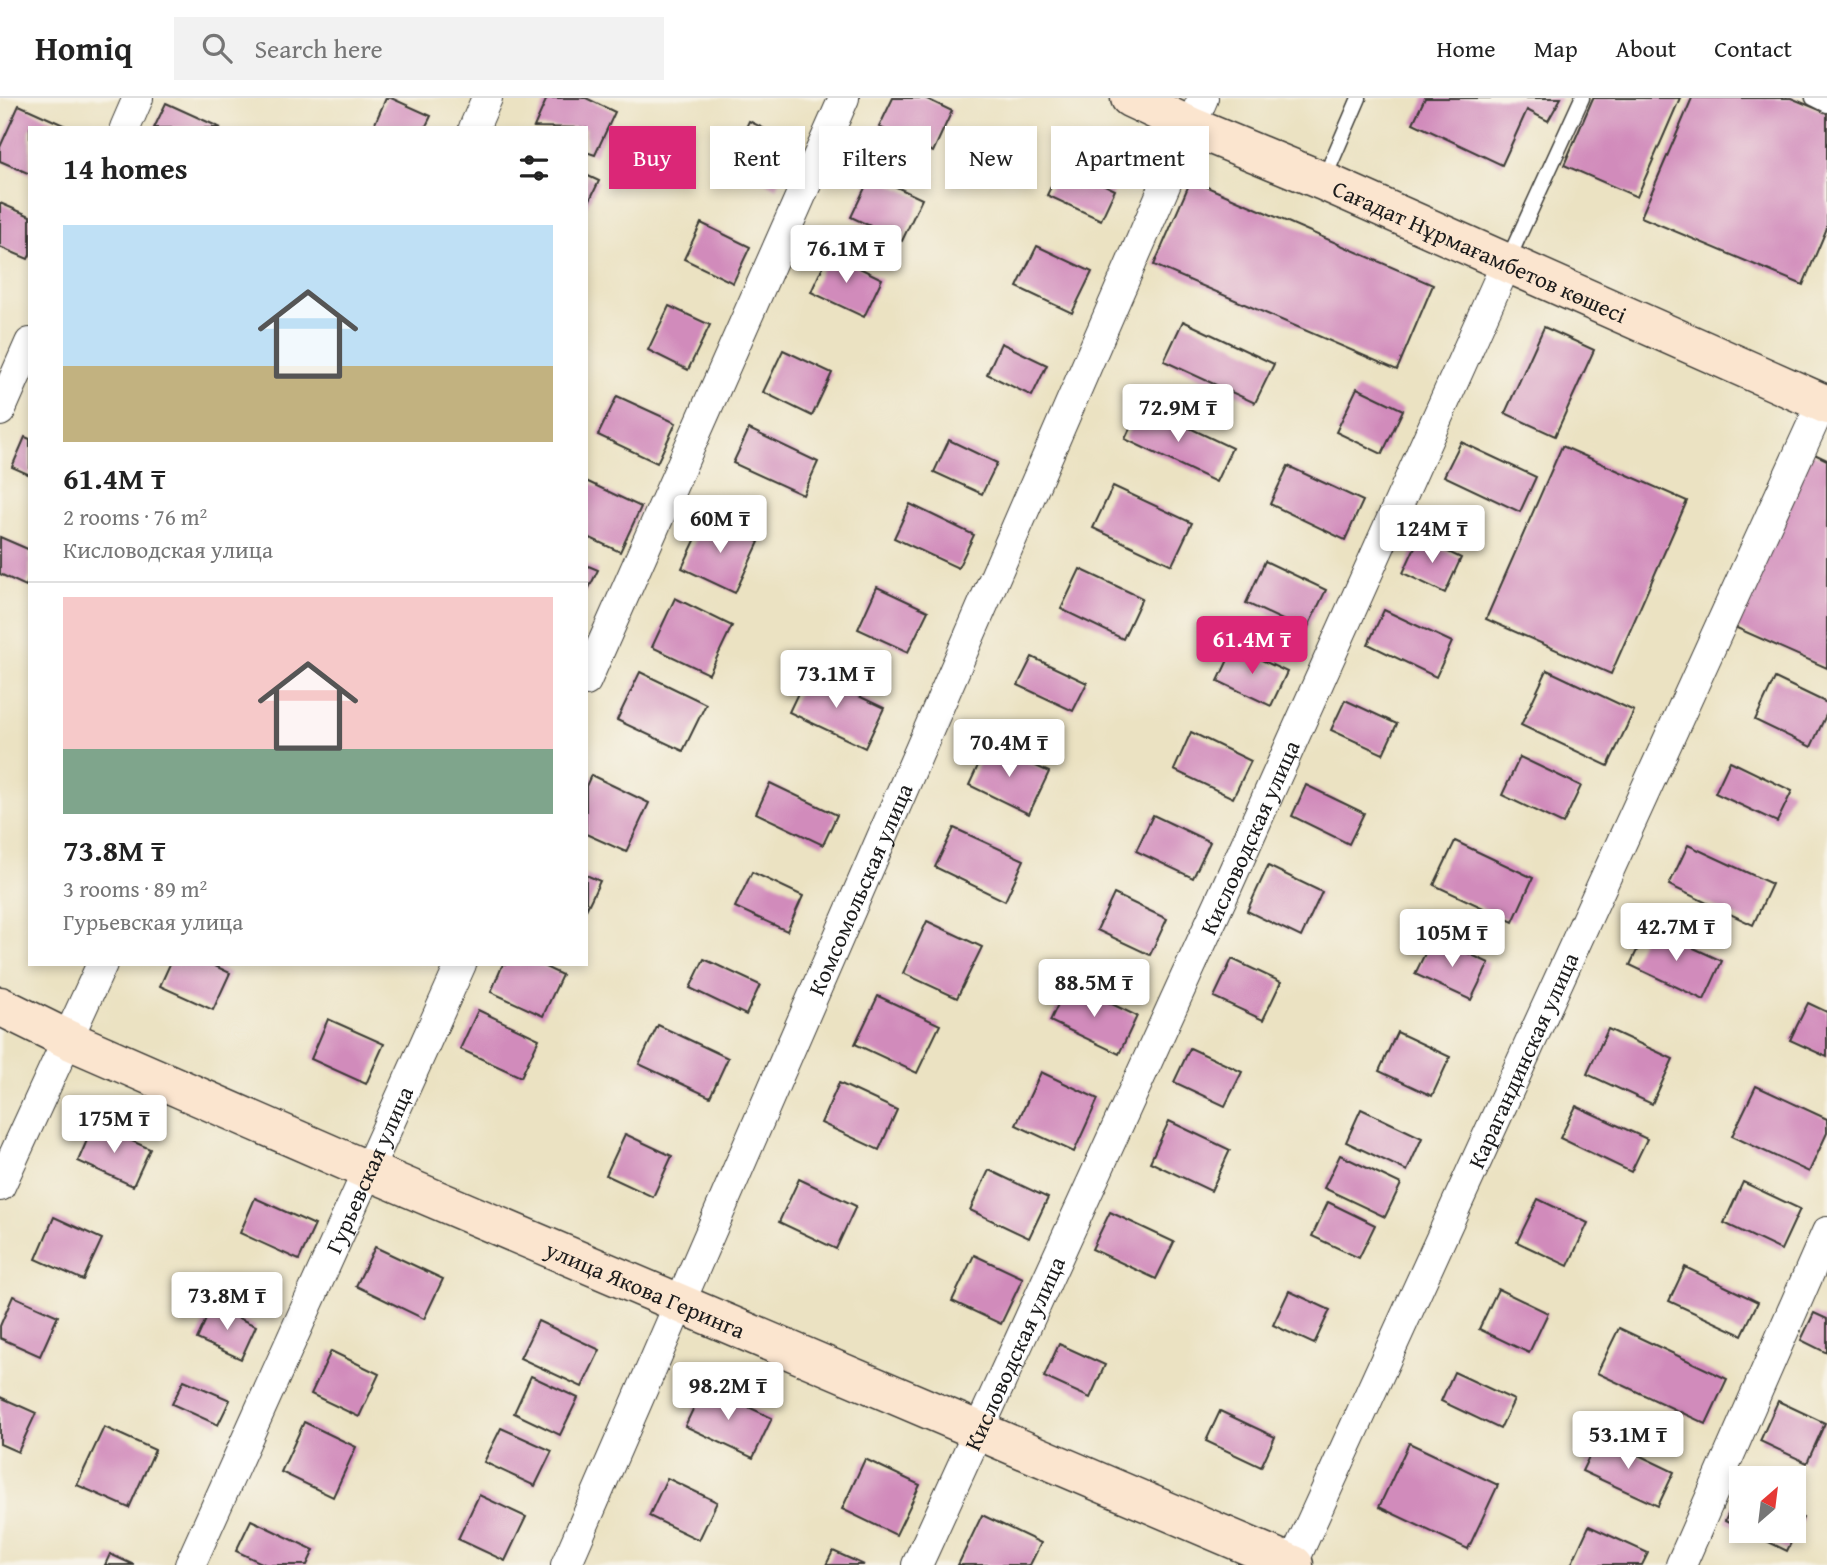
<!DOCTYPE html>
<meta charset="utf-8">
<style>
:root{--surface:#fff;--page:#f2f2f2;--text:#222;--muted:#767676;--line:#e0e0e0;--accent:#db2777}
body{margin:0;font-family:"Gentium Book Plus",serif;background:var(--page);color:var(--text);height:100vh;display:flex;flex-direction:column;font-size:26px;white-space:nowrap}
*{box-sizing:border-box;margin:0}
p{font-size:23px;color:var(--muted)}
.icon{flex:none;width:38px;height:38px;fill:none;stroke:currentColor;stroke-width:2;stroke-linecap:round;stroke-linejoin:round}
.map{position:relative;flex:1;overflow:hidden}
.details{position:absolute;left:28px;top:28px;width:560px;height:840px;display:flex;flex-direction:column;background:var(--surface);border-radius:0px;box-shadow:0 4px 10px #0003}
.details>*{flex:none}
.banner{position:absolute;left:609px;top:28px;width:665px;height:63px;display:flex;gap:14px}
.needle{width:46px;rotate:28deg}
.fabs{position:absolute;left:1729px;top:1368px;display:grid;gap:14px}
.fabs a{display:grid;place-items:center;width:77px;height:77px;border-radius:0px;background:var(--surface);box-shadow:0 4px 10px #0003;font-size:35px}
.price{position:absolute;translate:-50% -60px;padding:0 16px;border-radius:7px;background:#fff;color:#222;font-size:23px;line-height:46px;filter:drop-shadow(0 2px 4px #0008)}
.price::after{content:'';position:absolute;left:50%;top:42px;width:21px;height:16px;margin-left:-10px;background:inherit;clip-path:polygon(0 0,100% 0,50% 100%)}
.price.active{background:var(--accent);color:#fff}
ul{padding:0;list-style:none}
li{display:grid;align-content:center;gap:14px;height:371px;padding:0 35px}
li+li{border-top:2px solid var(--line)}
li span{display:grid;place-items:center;height:217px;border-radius:0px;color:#555}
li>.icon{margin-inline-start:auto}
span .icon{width:126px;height:126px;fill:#fffc;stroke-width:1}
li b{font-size:30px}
h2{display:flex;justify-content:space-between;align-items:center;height:84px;padding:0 35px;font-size:30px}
.tag{padding:0 24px;border-radius:0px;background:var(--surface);box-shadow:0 4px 10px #0003;font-size:24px;line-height:63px}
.tag.active{background:var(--accent);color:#fff}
header{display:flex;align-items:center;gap:42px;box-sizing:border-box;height:98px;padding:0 35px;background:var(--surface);border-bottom:2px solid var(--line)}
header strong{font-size:33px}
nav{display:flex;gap:38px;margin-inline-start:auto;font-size:24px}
.search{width:490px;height:63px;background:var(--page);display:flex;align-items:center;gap:18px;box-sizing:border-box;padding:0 24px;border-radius:0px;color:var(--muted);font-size:26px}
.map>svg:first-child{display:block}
</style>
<header>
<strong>Homiq</strong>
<div class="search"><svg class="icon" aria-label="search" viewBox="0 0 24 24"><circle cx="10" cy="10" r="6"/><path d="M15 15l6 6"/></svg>Search here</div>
<nav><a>Home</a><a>Map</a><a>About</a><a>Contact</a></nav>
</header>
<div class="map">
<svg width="1827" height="1467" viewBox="0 0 1827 1467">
<rect width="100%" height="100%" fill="#f7f3e8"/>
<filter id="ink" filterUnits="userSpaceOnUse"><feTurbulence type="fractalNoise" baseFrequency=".0143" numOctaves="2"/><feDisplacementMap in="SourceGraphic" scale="14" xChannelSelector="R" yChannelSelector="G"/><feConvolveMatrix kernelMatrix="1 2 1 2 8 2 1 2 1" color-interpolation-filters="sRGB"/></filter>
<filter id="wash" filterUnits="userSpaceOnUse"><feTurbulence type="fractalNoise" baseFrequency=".00686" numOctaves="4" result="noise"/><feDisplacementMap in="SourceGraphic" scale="28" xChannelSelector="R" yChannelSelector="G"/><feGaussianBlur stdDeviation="1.57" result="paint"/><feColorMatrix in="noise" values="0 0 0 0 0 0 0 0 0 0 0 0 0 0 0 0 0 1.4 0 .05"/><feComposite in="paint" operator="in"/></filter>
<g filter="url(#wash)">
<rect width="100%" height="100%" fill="#ebe2c2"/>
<g id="blocks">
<g fill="#d18bbb">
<polygon points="386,0 391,0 431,18 425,30 373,30"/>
<polygon points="547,0 586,0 615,14 595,57 586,54 586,30 534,29"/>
<polygon points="893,0 925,0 952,13 933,54 879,29"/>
<polygon points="1425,0 1561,0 1548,23 1527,12 1502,67 1413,25"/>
<polygon points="1593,0 1680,0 1637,99 1564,67"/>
<polygon points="1692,0 1791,0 1827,15 1827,130 1803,187 1641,119"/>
<polygon points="166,5 221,30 154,30"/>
<polygon points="19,7 70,30 30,30 30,76 0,63 0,49"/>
<polygon points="749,23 797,47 777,90 728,67"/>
<polygon points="1062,66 1115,92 1101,122 1047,97"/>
<polygon points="586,77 599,83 586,110"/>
<polygon points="871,77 922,101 902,143 851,119"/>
<polygon points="1191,82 1433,187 1397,272 1154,167"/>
<polygon points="0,105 30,118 30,157 28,161 0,149"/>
<polygon points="701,125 750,149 733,185 684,161"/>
<polygon points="1037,148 1092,174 1072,215 1017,189"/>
<polygon points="829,155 882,181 864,219 811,194"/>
<polygon points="669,208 710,227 688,272 648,252"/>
<polygon points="1183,223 1274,266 1255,305 1164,263"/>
<polygon points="1544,229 1594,252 1555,338 1505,315"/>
<polygon points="1001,245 1047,267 1032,298 987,276"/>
<polygon points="783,252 832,275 812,318 763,294"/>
<polygon points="1357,290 1403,312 1382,356 1336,334"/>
<polygon points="617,298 676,325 657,365 598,337"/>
<polygon points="1141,307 1232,350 1216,384 1125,341"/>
<polygon points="749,331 818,364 803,397 733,365"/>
<polygon points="25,339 30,341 30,377 12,369"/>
<polygon points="949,342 997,365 982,396 934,374"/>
<polygon points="1461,344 1536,379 1520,414 1444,378"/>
<polygon points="1562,348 1687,403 1611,576 1486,521"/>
<polygon points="1808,353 1827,362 1827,570 1730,527"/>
<polygon points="1288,368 1363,403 1345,442 1270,406"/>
<polygon points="586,383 641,409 620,454 586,438"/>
<polygon points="1113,388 1192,425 1172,467 1093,430"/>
<polygon points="910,406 974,437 958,470 894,440"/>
<polygon points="706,419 759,444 735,495 682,470"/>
<polygon points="0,439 30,452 30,479 26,488 0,476"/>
<polygon points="1419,440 1461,460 1445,495 1403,475"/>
<polygon points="1265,463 1326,492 1306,533 1246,505"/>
<polygon points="586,467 598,472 586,496"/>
<polygon points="1080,471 1142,500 1123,541 1061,511"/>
<polygon points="877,489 928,513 908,554 858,531"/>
<polygon points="675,500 732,528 709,576 652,549"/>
<polygon points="1384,512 1452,544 1436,579 1368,546"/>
<polygon points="1234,549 1287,574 1271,608 1218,583"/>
<polygon points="1032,559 1087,585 1073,613 1018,587"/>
<polygon points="1547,572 1634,613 1608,668 1521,627"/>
<polygon points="640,574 706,606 683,653 617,622"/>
<polygon points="808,574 884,610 865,650 789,614"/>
<polygon points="1775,580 1827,605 1827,615 1811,649 1755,622"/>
<polygon points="1345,602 1397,626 1383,656 1331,632"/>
<polygon points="1191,634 1251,663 1233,700 1174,672"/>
<polygon points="988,646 1049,674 1029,716 969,687"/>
<polygon points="1520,659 1581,688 1563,726 1502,697"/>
<polygon points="1730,663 1792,693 1777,724 1715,695"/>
<polygon points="591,677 649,705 626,754 586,736 586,688"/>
<polygon points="770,685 837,717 823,747 756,715"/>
<polygon points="1306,687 1364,715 1349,746 1292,718"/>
<polygon points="1153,717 1210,744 1193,780 1136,753"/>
<polygon points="954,730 1024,762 1005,803 935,769"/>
<polygon points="1455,743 1533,780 1513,824 1434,787"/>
<polygon points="1688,747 1772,786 1753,827 1669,787"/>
<polygon points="1268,768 1322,794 1301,839 1247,813"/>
<polygon points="752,774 803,798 787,833 735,809"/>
<polygon points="586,777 600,783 586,812"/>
<polygon points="1114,796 1167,821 1150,857 1097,832"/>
<polygon points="927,823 982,849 957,900 903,875"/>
<polygon points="1648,829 1722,863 1704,902 1630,867"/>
<polygon points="1433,839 1489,865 1471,902 1415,876"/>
<polygon points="704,861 760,887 746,917 690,890"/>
<polygon points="1232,861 1281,884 1263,922 1214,899"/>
<polygon points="170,866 211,866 230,875 213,912 160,888"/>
<polygon points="503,866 539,866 562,877 543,918 491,894"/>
<polygon points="1068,885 1137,918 1119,956 1050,923"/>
<polygon points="878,898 940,927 917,975 855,946"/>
<polygon points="1808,905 1827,914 1827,959 1790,942"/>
<polygon points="478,912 539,941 521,979 460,951"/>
<polygon points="328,921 384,946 366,986 311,961"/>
<polygon points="658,927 728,960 710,999 639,966"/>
<polygon points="1608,931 1673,961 1652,1006 1587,976"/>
<polygon points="1397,934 1450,959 1432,998 1379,973"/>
<polygon points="1190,950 1242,974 1225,1008 1174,984"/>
<polygon points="1041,974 1098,1001 1074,1054 1016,1027"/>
<polygon points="839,985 897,1012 879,1052 821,1025"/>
<polygon points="1756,988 1827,1021 1827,1035 1809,1074 1732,1038"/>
<polygon points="1576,1008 1647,1041 1631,1074 1560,1040"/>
<polygon points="1361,1011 1422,1040 1407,1073 1346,1044"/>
<polygon points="1169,1023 1230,1052 1211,1093 1150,1064"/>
<polygon points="94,1026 150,1051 133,1088 78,1063"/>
<polygon points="625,1036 672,1058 653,1099 606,1077"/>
<polygon points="1340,1057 1401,1086 1385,1119 1324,1090"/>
<polygon points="989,1072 1048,1100 1029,1140 970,1112"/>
<polygon points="799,1081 856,1108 836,1151 779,1124"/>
<polygon points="1743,1084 1800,1111 1781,1152 1724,1125"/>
<polygon points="255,1100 315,1127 299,1162 240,1135"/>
<polygon points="1538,1101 1588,1125 1568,1168 1517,1144"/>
<polygon points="1328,1104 1375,1127 1359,1160 1312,1138"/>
<polygon points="1110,1114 1174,1144 1156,1181 1092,1151"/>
<polygon points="54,1119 102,1141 83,1182 36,1161"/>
<polygon points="375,1149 443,1181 424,1221 356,1188"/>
<polygon points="974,1157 1023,1180 1001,1226 952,1203"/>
<polygon points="1685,1169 1758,1204 1742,1237 1669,1203"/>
<polygon points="1498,1191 1548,1215 1529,1255 1479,1231"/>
<polygon points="1289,1193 1330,1212 1314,1246 1273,1227"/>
<polygon points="13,1198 58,1218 40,1258 0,1240 0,1228"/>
<polygon points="212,1208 256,1228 241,1261 197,1241"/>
<polygon points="1814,1215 1827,1221 1827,1255 1801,1242"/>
<polygon points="538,1223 600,1252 582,1289 520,1260"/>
<polygon points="1619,1230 1727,1281 1706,1326 1597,1275"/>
<polygon points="1059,1246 1105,1267 1090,1300 1044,1279"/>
<polygon points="331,1253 379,1276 359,1319 311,1296"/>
<polygon points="1454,1274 1514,1302 1500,1331 1441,1303"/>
<polygon points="531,1278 578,1300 560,1337 514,1315"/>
<polygon points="184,1282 230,1302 218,1327 172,1306"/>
<polygon points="704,1288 772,1320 753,1360 685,1328"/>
<polygon points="0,1299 36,1315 18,1354 0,1346"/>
<polygon points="1778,1303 1825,1325 1807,1365 1760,1343"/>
<polygon points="1220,1313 1275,1339 1261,1369 1206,1343"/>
<polygon points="304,1324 356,1349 333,1399 281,1374"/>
<polygon points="104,1329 155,1352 129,1410 77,1387"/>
<polygon points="501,1330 552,1353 535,1388 484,1364"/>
<polygon points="1599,1338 1674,1374 1658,1408 1582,1373"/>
<polygon points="1409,1345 1498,1387 1468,1451 1379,1409"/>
<polygon points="865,1361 920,1387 896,1437 842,1411"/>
<polygon points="667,1380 717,1404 699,1442 649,1418"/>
<polygon points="1741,1389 1741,1431 1725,1423"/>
<polygon points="479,1397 526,1419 505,1463 458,1441"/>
<polygon points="1794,1416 1803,1420 1787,1453 1746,1433 1794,1433"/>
<polygon points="982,1417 1041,1445 1030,1467 958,1467"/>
<polygon points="251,1422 314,1452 307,1467 266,1467 236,1453"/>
<polygon points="1589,1428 1648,1455 1642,1467 1571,1467"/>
<polygon points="833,1453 864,1467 826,1467"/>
<polygon points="110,1456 134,1467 105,1467"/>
</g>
</g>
</g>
<g filter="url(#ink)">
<use href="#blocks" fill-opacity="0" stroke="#3b3a35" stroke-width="2"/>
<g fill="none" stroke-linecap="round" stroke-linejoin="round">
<g stroke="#3b3a35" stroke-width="17">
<g id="lane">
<polyline points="1813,0 1827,7"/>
<polyline points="1324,81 1359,0"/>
<polyline points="1507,164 1582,0"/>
</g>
</g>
<g stroke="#3b3a35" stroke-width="32">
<g id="street">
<polyline points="125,30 138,0"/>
<polyline points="474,30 487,0"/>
<polyline points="0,313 30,245"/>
<polyline points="586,583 844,0"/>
<polyline points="0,1088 102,866"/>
<path id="s1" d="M190,1467L461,866"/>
<path id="s2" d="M566,1467L1203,0"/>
<path id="s3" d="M917,1467L1225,793L1507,164"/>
<path id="s4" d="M1292,1467L1822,305"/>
<polyline points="1681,1467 1827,1134"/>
</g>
</g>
<g stroke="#3b3a35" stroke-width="41">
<g id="secondary">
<path id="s5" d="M1130,0L1190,28L1323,83L1827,307"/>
<path id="s6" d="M0,908L69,942L369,1073L1294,1467"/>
</g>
</g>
<use href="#lane" stroke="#fff" stroke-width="14"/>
<use href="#street" stroke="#fff" stroke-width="30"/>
<use href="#secondary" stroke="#fbe5cf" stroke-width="38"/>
</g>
</g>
<g text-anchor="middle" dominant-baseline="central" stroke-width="7" stroke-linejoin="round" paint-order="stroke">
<g font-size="23" fill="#1c1c1c" stroke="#f7f3e8">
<text stroke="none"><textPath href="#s5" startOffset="382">Сағадат Нұрмағамбетов көшесі</textPath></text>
<text stroke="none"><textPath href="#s3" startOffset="800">Кисловодская улица</textPath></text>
<text stroke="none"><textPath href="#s2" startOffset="737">Комсомольская улица</textPath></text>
<text stroke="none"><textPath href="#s4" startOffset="555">Карагандинская улица</textPath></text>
<text stroke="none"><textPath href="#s1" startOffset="434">Гурьевская улица</textPath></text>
<text stroke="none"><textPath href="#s6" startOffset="705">улица Якова Геринга</textPath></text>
<text stroke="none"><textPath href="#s3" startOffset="233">Кисловодская улица</textPath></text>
</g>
</g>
</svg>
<div class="fabs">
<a><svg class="needle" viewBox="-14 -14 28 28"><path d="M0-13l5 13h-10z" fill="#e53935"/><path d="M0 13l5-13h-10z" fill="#767676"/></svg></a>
</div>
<b class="price" style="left:846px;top:187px">76.1M ₸</b>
<b class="price" style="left:1178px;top:346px">72.9M ₸</b>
<b class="price" style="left:720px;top:457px">60M ₸</b>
<b class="price" style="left:1432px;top:467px">124M ₸</b>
<b class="price active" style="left:1252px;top:578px">61.4M ₸</b>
<b class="price" style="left:836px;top:612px">73.1M ₸</b>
<b class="price" style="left:1009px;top:681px">70.4M ₸</b>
<b class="price" style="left:1676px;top:865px">42.7M ₸</b>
<b class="price" style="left:1452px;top:871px">105M ₸</b>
<b class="price" style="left:1094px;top:921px">88.5M ₸</b>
<b class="price" style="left:114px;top:1057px">175M ₸</b>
<b class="price" style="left:227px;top:1234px">73.8M ₸</b>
<b class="price" style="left:728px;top:1324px">98.2M ₸</b>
<b class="price" style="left:1628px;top:1373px">53.1M ₸</b>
<div class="banner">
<a class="tag active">Buy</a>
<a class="tag">Rent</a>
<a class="tag">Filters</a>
<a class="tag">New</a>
<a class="tag">Apartment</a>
</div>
<section class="details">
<h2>14 homes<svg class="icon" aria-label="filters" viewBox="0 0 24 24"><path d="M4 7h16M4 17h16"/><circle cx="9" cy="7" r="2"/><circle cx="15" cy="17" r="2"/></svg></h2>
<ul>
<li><span style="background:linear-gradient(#bfe0f5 65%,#c2b280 0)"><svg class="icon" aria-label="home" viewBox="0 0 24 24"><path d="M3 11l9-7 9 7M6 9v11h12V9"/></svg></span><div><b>61.4M ₸</b><p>2 rooms · 76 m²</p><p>Кисловодская улица</p></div></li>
<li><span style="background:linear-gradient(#f6c9c9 70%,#7fa58c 0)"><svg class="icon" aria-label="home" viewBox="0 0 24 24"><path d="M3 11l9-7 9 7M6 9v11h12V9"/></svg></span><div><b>73.8M ₸</b><p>3 rooms · 89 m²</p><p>Гурьевская улица</p></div></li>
</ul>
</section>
</div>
